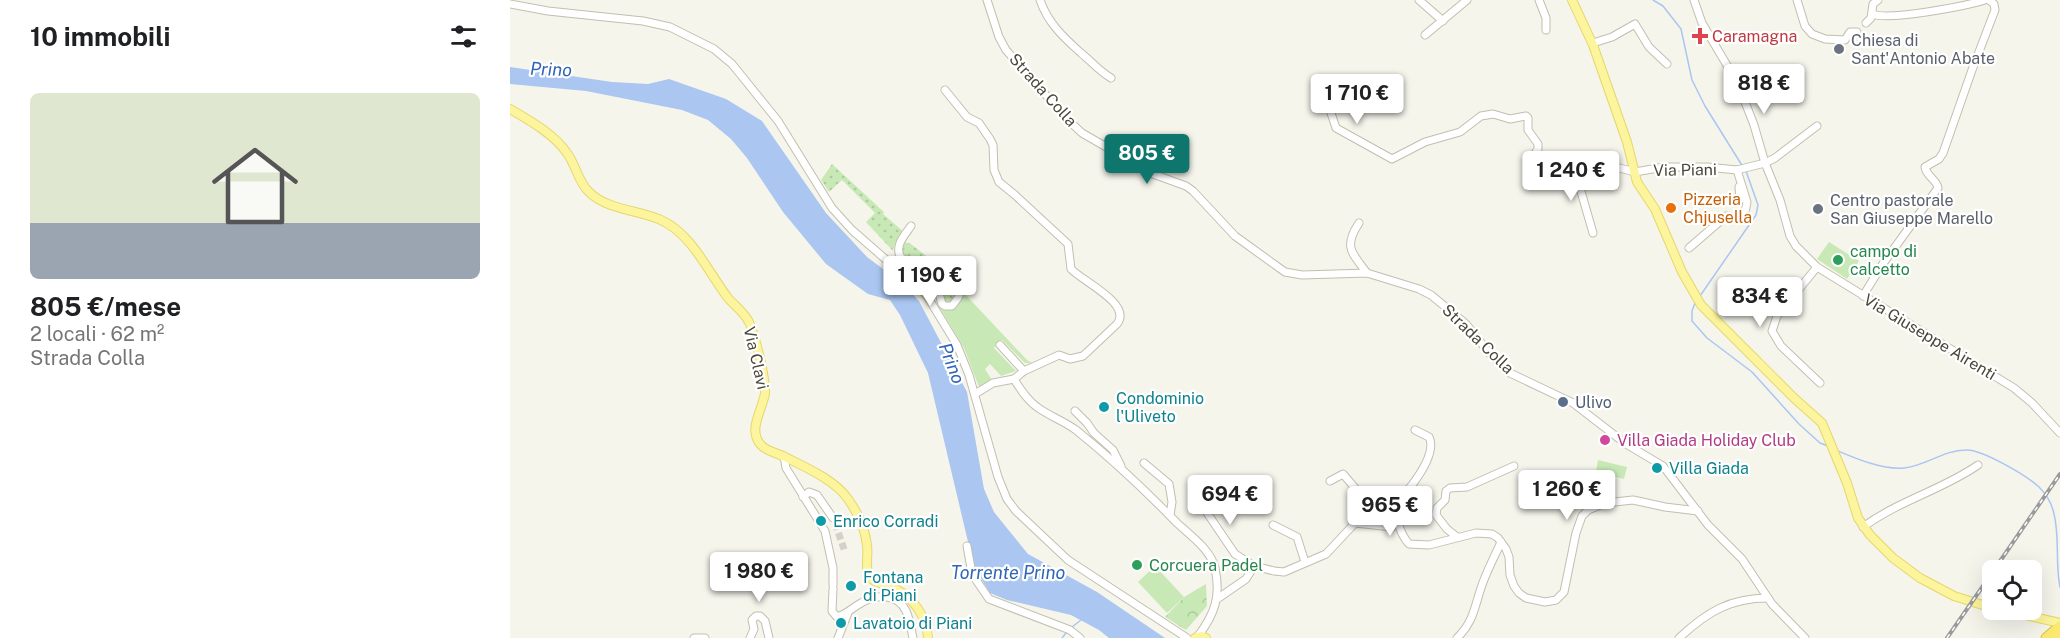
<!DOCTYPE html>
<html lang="it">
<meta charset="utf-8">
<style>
:root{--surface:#fff;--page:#f6f6f6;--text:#202124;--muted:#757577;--accent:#0f766e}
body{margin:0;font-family:"Public Sans",sans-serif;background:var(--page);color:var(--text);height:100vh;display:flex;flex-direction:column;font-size:22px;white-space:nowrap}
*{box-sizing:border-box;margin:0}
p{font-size:20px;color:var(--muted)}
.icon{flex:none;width:33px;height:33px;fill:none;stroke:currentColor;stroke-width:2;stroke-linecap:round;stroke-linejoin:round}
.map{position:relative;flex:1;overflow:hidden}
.side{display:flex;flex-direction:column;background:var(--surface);width:510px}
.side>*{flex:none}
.buttons{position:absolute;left:1472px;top:560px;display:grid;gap:12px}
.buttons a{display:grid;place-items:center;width:60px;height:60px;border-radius:9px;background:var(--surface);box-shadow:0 6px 24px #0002;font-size:30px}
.price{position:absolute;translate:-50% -51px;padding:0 14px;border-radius:6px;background:#fff;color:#222;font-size:20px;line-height:39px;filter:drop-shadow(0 2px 3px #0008)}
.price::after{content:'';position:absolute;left:50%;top:36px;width:18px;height:14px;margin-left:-9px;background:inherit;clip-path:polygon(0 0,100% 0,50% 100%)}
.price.current{background:var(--accent);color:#fff}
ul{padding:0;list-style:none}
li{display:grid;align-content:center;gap:12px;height:318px;padding:0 30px}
li span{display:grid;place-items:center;height:186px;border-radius:9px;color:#555}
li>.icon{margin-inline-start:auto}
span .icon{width:108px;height:108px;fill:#fffc;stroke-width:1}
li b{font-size:26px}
h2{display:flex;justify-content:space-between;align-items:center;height:72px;padding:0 30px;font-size:26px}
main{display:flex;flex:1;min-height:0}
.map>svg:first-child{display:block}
</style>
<main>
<section class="side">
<h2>10 immobili<svg class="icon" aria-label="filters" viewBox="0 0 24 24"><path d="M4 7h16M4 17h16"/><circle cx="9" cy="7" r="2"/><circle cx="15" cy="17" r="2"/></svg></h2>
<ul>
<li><span style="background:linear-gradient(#dfe7d0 70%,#9aa5b1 0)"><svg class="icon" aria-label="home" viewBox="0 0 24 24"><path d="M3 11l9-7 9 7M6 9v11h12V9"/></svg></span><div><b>805 €/mese</b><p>2 locali · 62 m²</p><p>Strada Colla</p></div></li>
</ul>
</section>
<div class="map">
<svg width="1550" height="638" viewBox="0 0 1550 638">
<defs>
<pattern id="grass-dots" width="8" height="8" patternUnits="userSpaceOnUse" patternTransform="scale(1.5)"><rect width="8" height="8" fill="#c8e9b6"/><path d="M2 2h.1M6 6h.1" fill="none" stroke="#adc99d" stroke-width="1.8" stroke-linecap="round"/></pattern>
<pattern id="park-crowns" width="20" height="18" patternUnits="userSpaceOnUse" patternTransform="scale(1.5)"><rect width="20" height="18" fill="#c8e9b6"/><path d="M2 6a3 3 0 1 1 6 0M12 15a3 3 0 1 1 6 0" fill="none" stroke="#adc99d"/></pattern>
</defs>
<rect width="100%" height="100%" fill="#f6f5ec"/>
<g fill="url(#grass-dots)">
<polygon points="322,164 374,212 373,214 394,232 385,244 383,251 356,222 365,213 332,180 319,192 311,180"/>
<polygon points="394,242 401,244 428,265 427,267 448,292 443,302 435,304 417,265 393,256 390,248"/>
</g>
<polygon fill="url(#park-crowns)" points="696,584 697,606 676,630 655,617 674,597"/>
<g fill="#c8e9b6">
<polygon points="1319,242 1349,261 1337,279 1307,259"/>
<polygon points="454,293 517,360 524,364 515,363 492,340 484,348 506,371 491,376 480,364 475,369 482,380 469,387 454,348 430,308 438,310 447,307"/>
<polygon points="1088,460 1117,467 1114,479 1086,472"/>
<polygon points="645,566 674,597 657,613 628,582"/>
</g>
<polygon fill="#aac6f1" points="0,67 102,82 138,84 159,79 216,99 252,121 316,213 357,257 393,284 409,301 457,392 474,489 484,512 518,554 587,592 655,638 599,638 589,630 561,615 497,600 480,593 464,567 418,373 390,315 380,300 358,294 316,264 273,212 237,158 221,139 198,120 172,110 76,91 0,84"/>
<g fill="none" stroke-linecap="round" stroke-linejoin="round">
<g stroke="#aac6f1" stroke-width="1.5">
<polyline points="1143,0 1153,6 1171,29 1182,80 1195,106 1233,167"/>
<polyline points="1190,296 1246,215 1248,205 1236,171"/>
<polyline points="1185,303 1182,311 1182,321 1197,338 1242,372 1289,424 1310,443 1318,446"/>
<path d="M1328,451C1347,459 1373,470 1394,468C1416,466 1433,450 1456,450C1471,449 1516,475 1529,487C1536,494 1542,504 1544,514C1550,538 1545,563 1550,587"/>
<polyline points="562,627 571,620"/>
<polyline points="552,638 556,633"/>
</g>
<polyline stroke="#d4d2c8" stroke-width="7" stroke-dasharray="7 3.5" stroke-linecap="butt" points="325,523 335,552"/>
<g stroke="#c2bfae" stroke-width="9">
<g id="minor">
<polyline points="477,0 489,37 496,50 557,119 572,133 643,174 676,186 683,191 725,236 775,272 792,275 857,273 909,289 921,295 956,324 980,354 1000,373 1063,403 1116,444 1153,466 1198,525 1232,559 1262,604 1295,638"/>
<path d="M530,0C538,23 553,37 571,53C581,61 589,71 601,78"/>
<polyline points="909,0 933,21"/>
<polyline points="1029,0 1036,18 1036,30"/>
<polyline points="1184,0 1192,23 1228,84 1244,125 1255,163 1270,200 1280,236 1286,246 1307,267 1504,388 1522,403 1550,433"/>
<polyline points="1287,0 1295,26 1302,34 1315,39 1335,40 1340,32 1347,32"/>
<polyline points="0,4 38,11 133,21 160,27 204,49 222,64 268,121 322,208 342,230 381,264 401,277 417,296 447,345 459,375 488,477 497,499 506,511 558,560 677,638"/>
<path d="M1363,14C1378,21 1456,6 1475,0"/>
<polyline points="1356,23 1361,18 1363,4 1368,0"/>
<polyline points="915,35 957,0"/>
<polyline points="1083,43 1102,37 1125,24 1139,47 1157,64"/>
<polyline points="826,84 821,113 826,128 882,159 915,142 950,132 971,116 983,114 1000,119 1016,116 1018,118 1018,130 1028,144 1028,149 1020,161 1022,163 1056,162 1074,159 1125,172 1154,167 1197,167 1227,170 1255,163 1265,158 1307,126"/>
<path d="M435,90L457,117L469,123L480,139L483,145L484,170L489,182L505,195L558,244L561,269C572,281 623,304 607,324L573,356L560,359L549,355L514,371L504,379"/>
<polyline points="1056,162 1070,188 1083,233"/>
<polyline points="1226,201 1230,200 1229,187"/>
<path d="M849,223C833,247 842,253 857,273"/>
<path d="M401,226C394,236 384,246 391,258L419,269L425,279L432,304L435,306H442L448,298L451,290L431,266"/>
<polyline points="1179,248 1216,216 1226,218 1234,217 1237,202 1227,170"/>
<polyline points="1307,267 1267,316 1262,331 1271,346 1310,383"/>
<polyline points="405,282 419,269"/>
<path d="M1353,296L1372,265L1428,188C1427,180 1416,176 1415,167L1429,159L1433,153L1462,70L1485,10L1484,4L1479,0"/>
<polyline points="490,345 514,371"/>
<path d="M465,394L483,383L504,379C510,389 517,400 527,407C539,416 554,421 566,430C602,459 635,490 667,523C680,535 701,550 705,568C711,596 705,614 688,636"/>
<polyline points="565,411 577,423 584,433 603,450 611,466"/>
<path d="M905,430L919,437C926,451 911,473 902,485C898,490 893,494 889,499C882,511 890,534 899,544L919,545L966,533L982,534L988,538L996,549L999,557L1000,575L1004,586L1009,593L1016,598L1035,602L1046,600L1054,592L1066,533L1072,516L1078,510L1095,503L1123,500L1155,507L1188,511"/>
<polyline points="274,456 276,468 315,531 323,568"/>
<polyline points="634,463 659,484 662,502 660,515"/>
<polyline points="820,481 833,474 845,488 845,523"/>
<polyline points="690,486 687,498 725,554 744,566 764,571 774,572 816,554 845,523 882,527 881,522"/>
<polyline points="293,497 299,492 307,495 323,518"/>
<polyline points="763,525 787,537 795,562"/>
<path d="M1353,527C1390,500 1432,490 1468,465"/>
<polyline points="947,537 937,529 926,515 927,508 935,500 936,491 940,488 957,487 1004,466"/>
<polyline points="457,546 462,574 479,599 560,630 570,638"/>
<polyline points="323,571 323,585"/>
<path d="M323,589L322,611L327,617C337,614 342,608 351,603C365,594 387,593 396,611C400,619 401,629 403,638"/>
<polyline points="707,599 736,579 744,566"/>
<polyline points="184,638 195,638"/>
<polyline points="240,638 244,629 242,620 246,616 250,616 255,621 259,638"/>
<polyline points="328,638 338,613"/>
<path d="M947,638C962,624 964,610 970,591C975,574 984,558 991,542"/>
<path d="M1169,638C1197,612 1220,598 1258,598"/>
</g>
</g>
<g stroke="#e4d76c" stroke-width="10">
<g id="major">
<polyline points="1062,0 1083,45 1117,142 1127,182 1145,209 1172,272 1191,305 1284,398 1312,423 1337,483 1348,518 1360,535 1383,558 1410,578 1444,596 1482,608"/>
<path d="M0,109C19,120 44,134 57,153C66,165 68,182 79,192C97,210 129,210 151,220C182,234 198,272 218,298C225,306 234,312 239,322C245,335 256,379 255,393C253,409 237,430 251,445C256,451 267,453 275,457C295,467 325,480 338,499C348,513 355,528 357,545C359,555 353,573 363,580C368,584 378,584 384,588C403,597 417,617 418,638"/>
<polyline points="1489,609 1550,623"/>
<polyline points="685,638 691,636 696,638"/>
</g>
</g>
<g stroke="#ddc13f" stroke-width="11">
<g id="highway">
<polyline points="1536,638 1550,626"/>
<polyline points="1547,638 1550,635"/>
</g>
</g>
<use href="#minor" stroke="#fff" stroke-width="7"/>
<use href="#major" stroke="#fdf49e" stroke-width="8"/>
<use href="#highway" stroke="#fce970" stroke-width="9"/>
<g stroke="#9a9a9a" stroke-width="4">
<g id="rail">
<polyline points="1484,570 1550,474"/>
<polyline points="1437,638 1482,573"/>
</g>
</g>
<use href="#rail" stroke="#fff" stroke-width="1.5" stroke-dasharray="4.5" stroke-linecap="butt"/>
</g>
<path fill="#e0444e" stroke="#fff" stroke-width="2" d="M1187 27h6v6h6v6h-6v6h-6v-6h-6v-6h6z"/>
<g fill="#6b7280" stroke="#fff" stroke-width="2">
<circle cx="1329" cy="49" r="6"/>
<circle cx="1308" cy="209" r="6"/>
</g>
<circle fill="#e8710a" stroke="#fff" stroke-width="2" cx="1161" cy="208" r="6"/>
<g fill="#2e9e5b" stroke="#fff" stroke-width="2">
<circle cx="1328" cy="260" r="6"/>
<circle cx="627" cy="565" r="6"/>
</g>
<circle fill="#5c6f8a" stroke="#fff" stroke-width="2" cx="1053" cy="402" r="6"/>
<g fill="#0f9aa8" stroke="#fff" stroke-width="2">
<circle cx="594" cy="407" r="6"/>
<circle cx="1147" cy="468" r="6"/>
<circle cx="311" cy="521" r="6"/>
<circle cx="341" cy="586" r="6"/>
<circle cx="331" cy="623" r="6"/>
</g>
<circle fill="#d1479c" stroke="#fff" stroke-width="2" cx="1095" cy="440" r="6"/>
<g text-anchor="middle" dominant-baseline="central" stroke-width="4.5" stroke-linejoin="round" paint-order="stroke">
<g font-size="16" fill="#be3a42" stroke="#fff" text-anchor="start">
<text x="1202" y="36">Caramagna</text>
</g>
<g font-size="16" fill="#5b616d" stroke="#fff" text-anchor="start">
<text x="1341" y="40">Chiesa di<tspan x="1341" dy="18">Sant'Antonio Abate</tspan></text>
<text x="1320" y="200">Centro pastorale<tspan x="1320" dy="18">San Giuseppe Marello</tspan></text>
</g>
<g font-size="16" fill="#4b4739" stroke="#fff">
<text transform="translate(533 90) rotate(48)">Strada Colla</text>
<text transform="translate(1175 170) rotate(-1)">Via Piani</text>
<text transform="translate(1420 337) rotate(31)">Via Giuseppe Airenti</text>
<text transform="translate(968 339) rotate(44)">Strada Colla</text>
<text transform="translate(246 358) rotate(77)">Via Clavi</text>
</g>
<g font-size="16" fill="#c56008" stroke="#fff" text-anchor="start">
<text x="1173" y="199">Pizzeria<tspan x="1173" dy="18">Chjusella</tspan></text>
</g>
<g font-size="16" fill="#27864d" stroke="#fff" text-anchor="start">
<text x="1340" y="251">campo di<tspan x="1340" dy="18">calcetto</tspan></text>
<text x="639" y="565">Corcuera Padel</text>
</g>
<g font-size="16" fill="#0d838f" stroke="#fff" text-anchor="start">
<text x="606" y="398">Condominio<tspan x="606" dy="18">l'Uliveto</tspan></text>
<text x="1159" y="468">Villa Giada</text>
<text x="323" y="521">Enrico Corradi</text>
<text x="353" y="577">Fontana<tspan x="353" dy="18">di Piani</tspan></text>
<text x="343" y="623">Lavatoio di Piani</text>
</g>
<g font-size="16" fill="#4e5e75" stroke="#fff" text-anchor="start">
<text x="1065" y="402">Ulivo</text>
</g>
<g font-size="16" fill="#b23c85" stroke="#fff" text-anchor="start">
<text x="1107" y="440">Villa Giada Holiday Club</text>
</g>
<g font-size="18" font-style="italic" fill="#3165b7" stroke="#fff">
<text transform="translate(41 69) rotate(2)">Prino</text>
<text transform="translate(442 363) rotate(69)">Prino</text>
<text x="498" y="572">Torrente Prino</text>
</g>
</g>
</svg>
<div class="buttons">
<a><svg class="icon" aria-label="locate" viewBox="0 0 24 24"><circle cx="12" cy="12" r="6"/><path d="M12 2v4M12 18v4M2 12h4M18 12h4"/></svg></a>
</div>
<b class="price" style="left:1254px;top:115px">818 €</b>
<b class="price" style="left:847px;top:125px">1 710 €</b>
<b class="price current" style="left:637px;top:185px">805 €</b>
<b class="price" style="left:1061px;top:202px">1 240 €</b>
<b class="price" style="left:420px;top:307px">1 190 €</b>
<b class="price" style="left:1250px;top:328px">834 €</b>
<b class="price" style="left:1057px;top:521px">1 260 €</b>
<b class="price" style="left:720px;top:526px">694 €</b>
<b class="price" style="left:880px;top:537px">965 €</b>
<b class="price" style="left:249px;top:603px">1 980 €</b>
</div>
</main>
